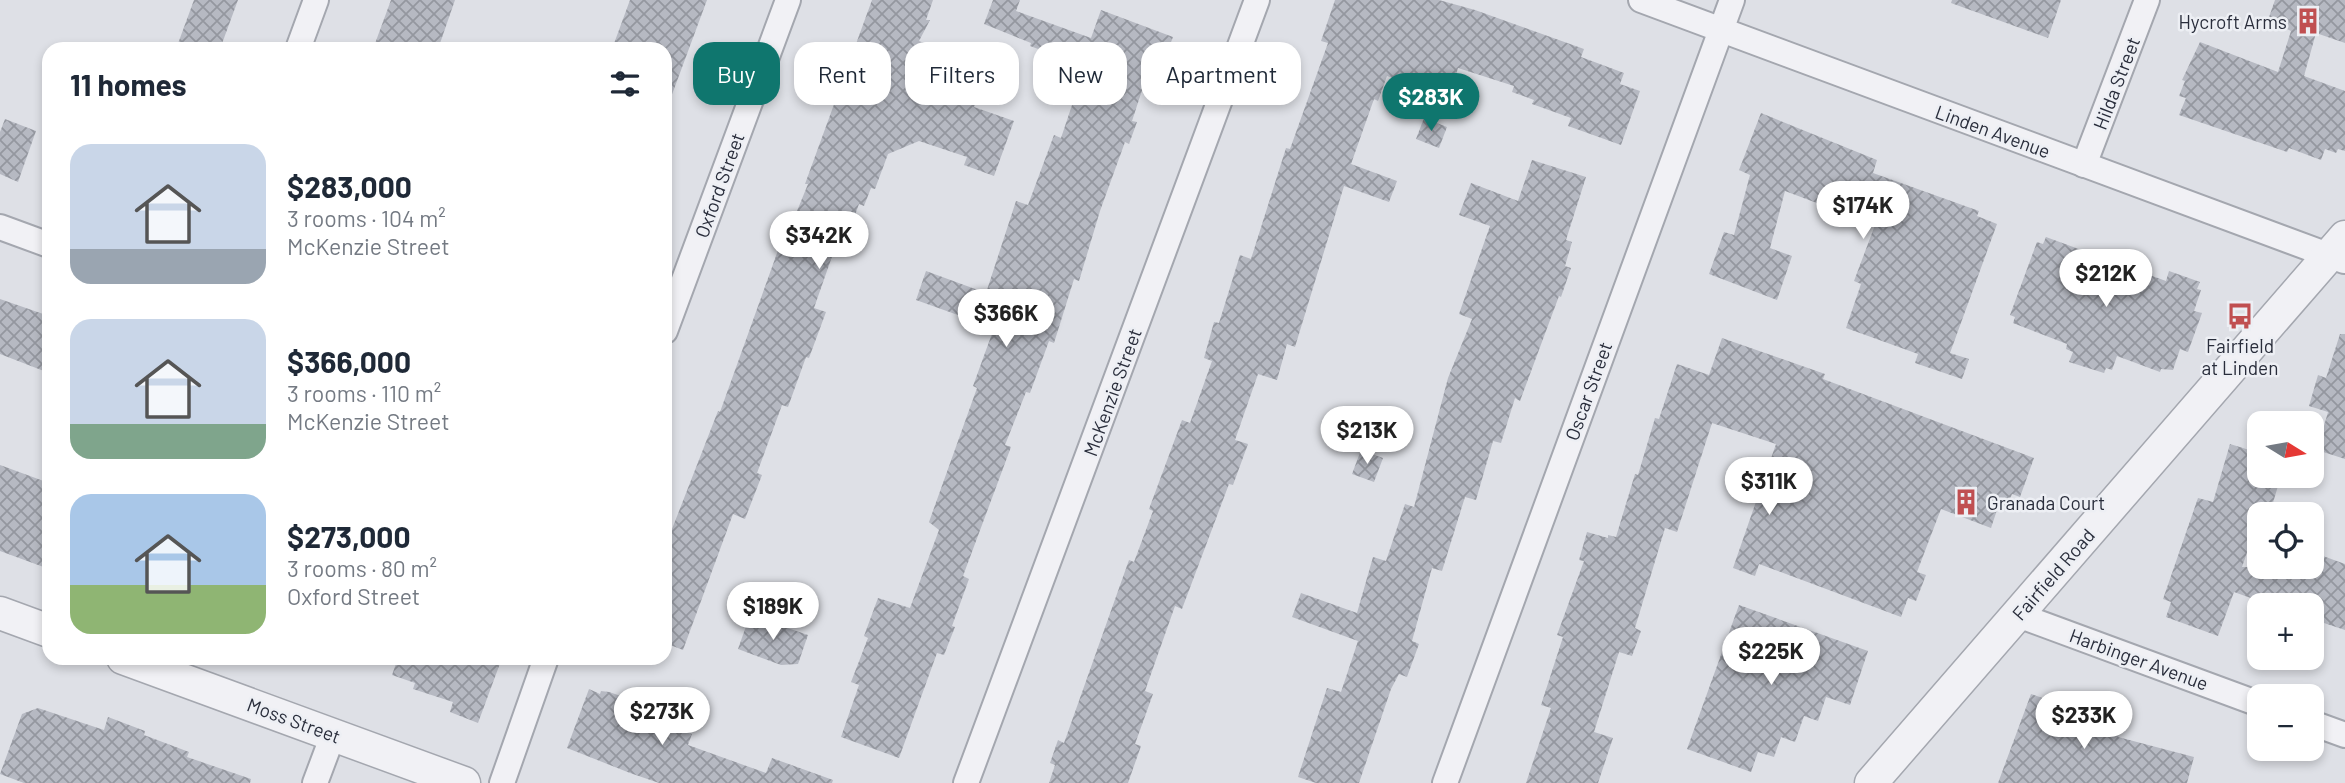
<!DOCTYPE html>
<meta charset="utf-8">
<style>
:root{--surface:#fff;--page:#f2f2f3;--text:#1f2937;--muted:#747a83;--accent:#0f766e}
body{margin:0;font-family:Barlow,sans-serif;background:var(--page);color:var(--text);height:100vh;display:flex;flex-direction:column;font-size:26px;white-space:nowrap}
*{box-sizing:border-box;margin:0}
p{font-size:23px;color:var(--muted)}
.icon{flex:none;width:38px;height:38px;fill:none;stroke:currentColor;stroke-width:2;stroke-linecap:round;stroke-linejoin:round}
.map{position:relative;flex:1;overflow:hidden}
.sheet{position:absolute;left:42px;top:42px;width:630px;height:623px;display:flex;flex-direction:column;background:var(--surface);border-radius:21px;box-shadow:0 4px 10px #0003}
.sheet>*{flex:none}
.guide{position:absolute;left:693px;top:42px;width:665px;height:63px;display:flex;gap:14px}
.needle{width:46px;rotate:101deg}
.fabs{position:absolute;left:2247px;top:411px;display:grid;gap:14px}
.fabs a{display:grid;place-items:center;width:77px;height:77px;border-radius:14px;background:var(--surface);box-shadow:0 4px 10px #0003;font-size:35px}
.price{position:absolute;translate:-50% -60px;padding:0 16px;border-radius:24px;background:#fff;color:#222;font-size:23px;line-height:46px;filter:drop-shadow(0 2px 4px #0008)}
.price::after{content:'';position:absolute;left:50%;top:42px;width:21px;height:16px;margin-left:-10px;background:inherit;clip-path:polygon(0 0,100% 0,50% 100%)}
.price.active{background:var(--accent);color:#fff}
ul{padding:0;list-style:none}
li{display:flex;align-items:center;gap:21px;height:175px;padding:0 28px}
li span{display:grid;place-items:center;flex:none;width:196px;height:140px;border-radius:21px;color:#555}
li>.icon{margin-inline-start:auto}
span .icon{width:84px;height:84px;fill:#fffc;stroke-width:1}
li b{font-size:30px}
h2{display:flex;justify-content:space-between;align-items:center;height:84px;padding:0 28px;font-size:30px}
.pill{padding:0 24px;border-radius:21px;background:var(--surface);box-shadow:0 4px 10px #0003;font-size:24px;line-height:63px}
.pill.active{background:var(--accent);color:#fff}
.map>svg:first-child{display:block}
</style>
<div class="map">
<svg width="2345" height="783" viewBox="0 0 2345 783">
<defs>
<pattern id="building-cross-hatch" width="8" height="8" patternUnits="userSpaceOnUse" patternTransform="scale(1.75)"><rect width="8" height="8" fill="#b6b9c2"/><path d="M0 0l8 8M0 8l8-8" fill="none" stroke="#94979f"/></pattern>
</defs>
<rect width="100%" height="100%" fill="#dee0e6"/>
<g fill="url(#building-cross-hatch)">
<polygon points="194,0 238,0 220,49 176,49"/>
<polygon points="391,0 455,0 438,49 373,49"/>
<polygon points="630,0 707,0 667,108 665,49 612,49"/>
<polygon points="872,0 933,0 926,20 930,20 919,41 927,44 920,63 982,86 974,107 1014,121 994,176 964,165 967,157 919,141 888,154 875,189 871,188 864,206 859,204 842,251 835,248 814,308 826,312 809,358 806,357 788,407 782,405 757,473 762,475 745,519 733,514 683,650 665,643 665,547 718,411 720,412 781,242 784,243 808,184 805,184"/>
<polygon points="993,0 1020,0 1016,11 1091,38 1101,10 1173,37 1164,60 1157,57 1150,76 1147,75 1132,121 1137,122 1129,144 1125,142 1100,211 1079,281 1074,279 1054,343 1049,341 1030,393 1026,392 1005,445 1011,447 963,576 969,579 952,626 955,627 944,655 937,653 899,758 841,737 859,685 851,682 868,638 864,636 878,598 910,608 939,530 929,522 977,388 973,386 994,328 916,300 926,271 986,293 1016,201 1028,205 1054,135 1061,138 1085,66 1030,46 1031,43 984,24"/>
<polygon points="1335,0 1439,0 1475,10 1584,49 1581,57 1624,73 1620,84 1640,91 1621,145 1568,126 1571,118 1532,104 1534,100 1512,92 1514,86 1458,68 1449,98 1387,76 1378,101 1374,99 1351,164 1397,181 1389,202 1344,186 1295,347 1287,344 1277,380 1258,374 1235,440 1248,444 1233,485 1229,484 1182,609 1175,606 1145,691 1153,694 1135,744 1141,746 1128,783 1049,783 1055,765 1050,763 1058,740 1064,743 1129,560 1134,562 1153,511 1149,509 1182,420 1190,423 1212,361 1204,358 1214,322 1219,323 1240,255 1251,259 1286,148 1290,149 1328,43 1321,41"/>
<polygon points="1952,0 2061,0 2048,38 1951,3"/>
<polygon points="2275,0 2345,0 2345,43 2316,33 2304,76 2345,91 2345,151 2338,149 2336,153 2325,149 2321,160 2289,148 2287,152 2179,115 2186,98 2179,96 2185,81 2182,80 2200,42 2278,72 2291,31 2268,20"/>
<polygon points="1761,113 1877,160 1873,173 1979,211 1977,216 1997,224 1950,353 1969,359 1962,379 1915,363 1918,354 1846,328 1861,284 1854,281 1875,225 1785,191 1770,248 1792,256 1777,300 1709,274 1724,232 1734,235 1750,175 1739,170"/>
<polygon points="1424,118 1447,127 1439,148 1416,139"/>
<polygon points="5,119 36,131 18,182 0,174 0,132"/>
<polygon points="1532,160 1586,177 1566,240 1572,242 1565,266 1571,268 1561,297 1559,296 1520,401 1515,398 1501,443 1493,441 1476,500 1465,497 1442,571 1432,568 1412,641 1419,644 1407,677 1399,674 1391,689 1359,783 1316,783 1298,777 1327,688 1341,692 1358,641 1292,617 1301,593 1357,613 1373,557 1386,561 1405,504 1414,507 1448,378 1472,319 1459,314 1490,226 1459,215 1471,183 1518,201"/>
<polygon points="2046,237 2166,281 2169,271 2200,282 2197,289 2201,290 2194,311 2202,313 2188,352 2180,349 2173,370 2161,369 2160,372 2117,356 2112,370 2106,368 2104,373 2069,362 2073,352 2066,349 2067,344 2013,323 2015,317 2010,315 2037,242 2043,244"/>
<polygon points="0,299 49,316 49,373 0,354"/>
<polygon points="2340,334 2345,334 2345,459 2317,450 2328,412 2309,406 2318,375 2326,378"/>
<polygon points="1722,338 1825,374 1823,379 2034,458 2020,497 2012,494 2006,510 1998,507 1991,528 1941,509 1917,572 1926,575 1916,601 1908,598 1901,617 1759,564 1755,576 1733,568 1776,444 1712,423 1677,532 1665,528 1635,628 1641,631 1632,656 1619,652 1594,732 1613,738 1598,783 1526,783 1551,708 1541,705 1563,637 1557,635 1584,561 1579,560 1587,532 1608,538 1608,535 1616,537 1635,474 1638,475 1655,418 1659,419 1677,364 1709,375"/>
<polygon points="2230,444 2259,453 2259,476 2281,476 2272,506 2264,503 2242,567 2312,567 2312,552 2345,564 2345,630 2312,619 2312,606 2273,606 2234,592 2218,636 2166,617 2171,602 2163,599 2198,498 2213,502"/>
<polygon points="1361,450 1383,458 1374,482 1352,474"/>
<polygon points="0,465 49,483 49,569 0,551"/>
<polygon points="1739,605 1868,651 1850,705 1826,697 1818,721 1804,716 1795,742 1781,737 1774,757 1758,752 1751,772 1687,749"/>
<polygon points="750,615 808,635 798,664 781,665 738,649"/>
<polygon points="398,658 502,658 478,723 450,712 453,702 413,689 415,683 392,675"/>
<polygon points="589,689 600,694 601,691 609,692 684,717 679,730 692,734 688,745 766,773 772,758 833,780 832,783 659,783 630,773 567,748"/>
<polygon points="2031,694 2122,727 2118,737 2194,757 2187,783 1998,783"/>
<polygon points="38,708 104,730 108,717 145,731 144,735 189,752 187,757 251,779 250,783 24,783 0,774 22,714"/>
</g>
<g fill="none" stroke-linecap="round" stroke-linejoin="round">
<g stroke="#a4a7af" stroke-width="28">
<g id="minor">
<polyline points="1641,0 2344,261"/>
<polyline points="298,49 316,0"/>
<polyline points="2084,165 2147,0"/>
<polyline points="0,227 49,245"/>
<polyline points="665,331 788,0"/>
<polyline points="2018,615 2259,704"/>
<polyline points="2312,723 2345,735"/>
<polyline points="315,783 333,735"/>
<polyline points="502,783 546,658"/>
<polyline points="966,783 1257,0"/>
<polyline points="1445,783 1732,0"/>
</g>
</g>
<g stroke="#a4a7af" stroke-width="35">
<g id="tertiary">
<polyline points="0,613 49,631"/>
<polyline points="123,658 464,783"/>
<polyline points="1871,783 2345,237"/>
</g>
</g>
<use href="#minor" stroke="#f1f1f5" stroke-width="24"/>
<use href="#tertiary" stroke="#f1f1f5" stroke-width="32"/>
</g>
<defs>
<g id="building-bare" transform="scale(2.1)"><path d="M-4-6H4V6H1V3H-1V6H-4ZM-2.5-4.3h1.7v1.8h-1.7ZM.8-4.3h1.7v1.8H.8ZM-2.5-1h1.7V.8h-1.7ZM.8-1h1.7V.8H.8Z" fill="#c04f51" stroke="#edeff4" stroke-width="2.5" paint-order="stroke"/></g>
<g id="bus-bare" transform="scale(2.1)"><path d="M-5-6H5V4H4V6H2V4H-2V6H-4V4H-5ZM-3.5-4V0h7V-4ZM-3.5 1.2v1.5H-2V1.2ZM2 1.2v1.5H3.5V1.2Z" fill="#c04f51" stroke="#edeff4" stroke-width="2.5" paint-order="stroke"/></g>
</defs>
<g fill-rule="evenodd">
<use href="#building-bare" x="2308" y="21"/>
<use href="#bus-bare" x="2240" y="316"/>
<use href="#building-bare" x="1966" y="502"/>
</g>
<g text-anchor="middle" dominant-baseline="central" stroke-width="5" stroke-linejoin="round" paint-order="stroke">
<g font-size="19" fill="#292d3b" stroke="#edeff4" text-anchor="end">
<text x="2287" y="21">Hycroft Arms</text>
<text x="2240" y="345" text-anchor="middle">Fairfield<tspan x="2240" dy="22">at Linden</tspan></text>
<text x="1987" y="502" text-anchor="start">Granada Court</text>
</g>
<g font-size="19" fill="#292d3b" stroke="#edeff4">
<text transform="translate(2116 83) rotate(-69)">Hilda Street</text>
<text transform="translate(1993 131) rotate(20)">Linden Avenue</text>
<text transform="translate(719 185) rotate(-70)">Oxford Street</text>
<text transform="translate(1588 391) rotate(-70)">Oscar Street</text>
<text transform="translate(1112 392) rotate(-70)">McKenzie Street</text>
<text transform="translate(2053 574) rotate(-49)">Fairfield Road</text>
<text transform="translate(2139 659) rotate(20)">Harbinger Avenue</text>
<text transform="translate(294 720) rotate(20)">Moss Street</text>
</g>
</g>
</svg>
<div class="fabs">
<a><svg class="needle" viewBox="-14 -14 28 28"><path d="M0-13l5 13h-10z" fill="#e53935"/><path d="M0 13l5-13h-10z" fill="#747a83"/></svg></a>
<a><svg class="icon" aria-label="locate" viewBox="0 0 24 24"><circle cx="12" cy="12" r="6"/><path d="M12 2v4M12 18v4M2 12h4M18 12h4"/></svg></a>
<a>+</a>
<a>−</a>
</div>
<b class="price active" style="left:1431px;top:133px">$283K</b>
<b class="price" style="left:1863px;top:241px">$174K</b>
<b class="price" style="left:819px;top:271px">$342K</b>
<b class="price" style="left:2106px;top:309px">$212K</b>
<b class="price" style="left:1006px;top:349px">$366K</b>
<b class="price" style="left:1367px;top:466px">$213K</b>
<b class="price" style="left:1769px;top:517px">$311K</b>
<b class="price" style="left:773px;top:642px">$189K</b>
<b class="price" style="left:1771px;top:687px">$225K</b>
<b class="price" style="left:662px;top:747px">$273K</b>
<b class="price" style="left:2084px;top:751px">$233K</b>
<div class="guide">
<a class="pill active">Buy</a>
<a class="pill">Rent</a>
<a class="pill">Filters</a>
<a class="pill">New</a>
<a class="pill">Apartment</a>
</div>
<section class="sheet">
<h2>11 homes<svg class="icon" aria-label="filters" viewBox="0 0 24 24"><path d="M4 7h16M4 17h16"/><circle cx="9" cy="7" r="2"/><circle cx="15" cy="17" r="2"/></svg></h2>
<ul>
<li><span style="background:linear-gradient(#c9d6e8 75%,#9aa5b1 0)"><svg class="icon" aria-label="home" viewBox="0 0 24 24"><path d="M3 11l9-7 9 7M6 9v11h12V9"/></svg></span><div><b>$283,000</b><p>3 rooms · 104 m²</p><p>McKenzie Street</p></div></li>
<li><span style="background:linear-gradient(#c9d6e8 75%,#7fa58c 0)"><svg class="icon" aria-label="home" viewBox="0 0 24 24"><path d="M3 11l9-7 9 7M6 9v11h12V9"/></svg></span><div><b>$366,000</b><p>3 rooms · 110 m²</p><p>McKenzie Street</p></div></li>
<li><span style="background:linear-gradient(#a9c7e8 65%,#8fb573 0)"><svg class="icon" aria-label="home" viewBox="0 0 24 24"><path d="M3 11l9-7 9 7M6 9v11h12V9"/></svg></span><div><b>$273,000</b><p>3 rooms · 80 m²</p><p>Oxford Street</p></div></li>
</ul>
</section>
</div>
